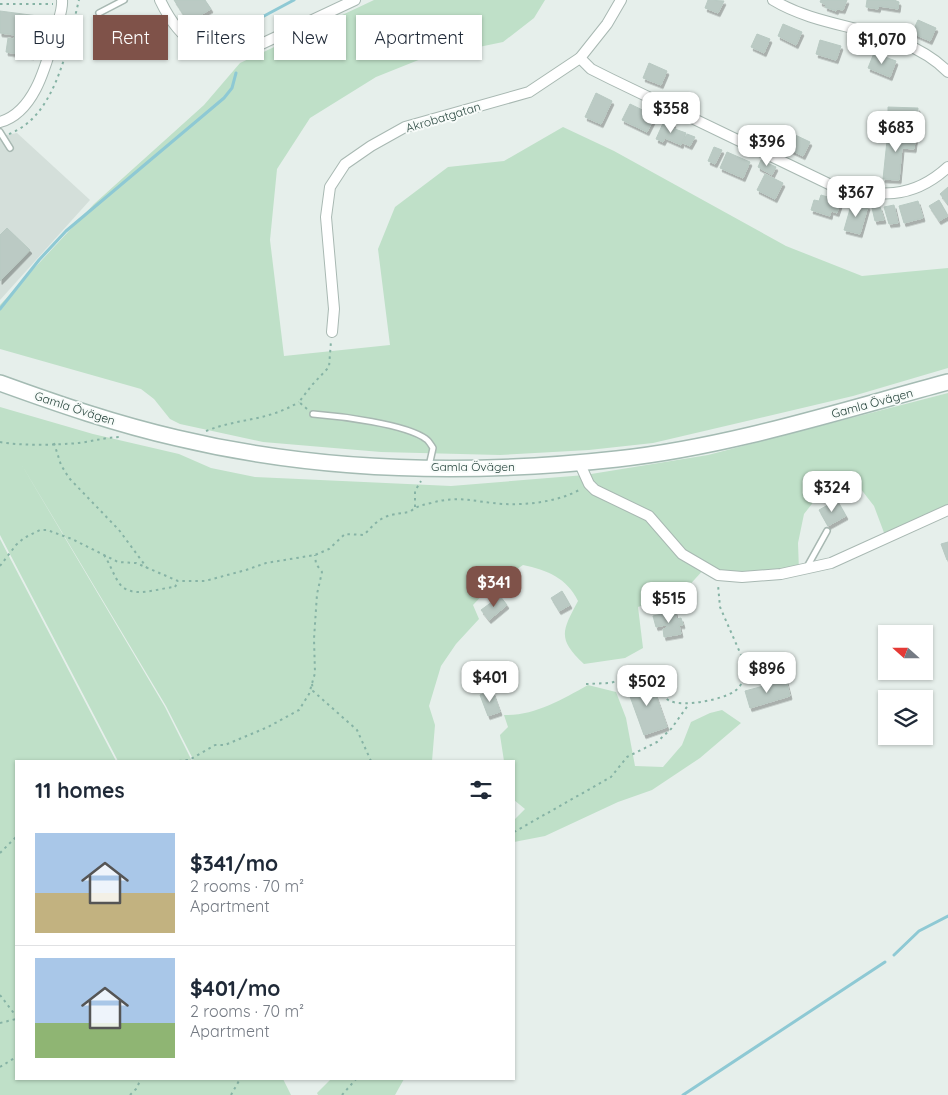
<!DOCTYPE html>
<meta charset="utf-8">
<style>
:root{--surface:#fff;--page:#f2f2f3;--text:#1f2937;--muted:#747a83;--line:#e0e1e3;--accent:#7f5249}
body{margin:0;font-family:Quicksand,sans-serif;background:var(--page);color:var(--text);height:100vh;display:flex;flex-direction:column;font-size:19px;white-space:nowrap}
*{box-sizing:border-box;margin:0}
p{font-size:16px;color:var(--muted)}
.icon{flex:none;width:28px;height:28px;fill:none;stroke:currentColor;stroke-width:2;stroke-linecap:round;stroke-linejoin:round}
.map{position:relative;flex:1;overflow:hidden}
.drawer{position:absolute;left:15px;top:760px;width:500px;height:320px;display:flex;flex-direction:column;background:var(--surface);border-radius:0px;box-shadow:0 1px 4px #0004}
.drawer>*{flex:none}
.top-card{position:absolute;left:15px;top:15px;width:500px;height:45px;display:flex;gap:10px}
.needle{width:32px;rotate:291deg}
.controls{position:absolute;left:878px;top:625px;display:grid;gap:10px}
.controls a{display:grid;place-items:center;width:55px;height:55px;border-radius:0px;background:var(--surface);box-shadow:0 1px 4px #0004;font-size:25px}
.price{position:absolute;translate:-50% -42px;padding:0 11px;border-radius:10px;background:#fff;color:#222;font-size:16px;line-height:32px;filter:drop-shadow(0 1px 2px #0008)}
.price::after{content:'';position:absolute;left:50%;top:30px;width:15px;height:11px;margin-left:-8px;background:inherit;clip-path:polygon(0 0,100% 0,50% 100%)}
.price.active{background:var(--accent);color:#fff}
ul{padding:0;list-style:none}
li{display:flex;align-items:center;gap:15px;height:125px;padding:0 20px}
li+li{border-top:1px solid var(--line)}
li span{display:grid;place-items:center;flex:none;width:140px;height:100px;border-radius:0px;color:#555}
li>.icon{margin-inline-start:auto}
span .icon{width:60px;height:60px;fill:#fffc;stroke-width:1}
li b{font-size:21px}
h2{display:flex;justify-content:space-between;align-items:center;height:60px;padding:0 20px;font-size:21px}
.tag{padding:0 18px;border-radius:0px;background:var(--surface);box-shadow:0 1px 4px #0004;font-size:18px;line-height:45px}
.tag.active{background:var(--accent);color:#fff}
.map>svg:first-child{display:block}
</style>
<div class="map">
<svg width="948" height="1095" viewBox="0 0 948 1095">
<defs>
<filter id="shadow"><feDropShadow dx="2" dy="3.5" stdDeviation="0" flood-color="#0004"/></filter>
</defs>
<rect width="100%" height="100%" fill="#e6efeb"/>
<polygon fill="#d4dfda" points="17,133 90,200 0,300 0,136"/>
<g fill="#bfe0c8">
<polygon points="374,0 545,0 534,18 503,42 421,59 376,77 310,118 277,169 270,240 284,356 390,345 378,249 395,207 448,167 504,161 563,127 614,151 786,246 862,276 948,268 948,368 853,396 653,443 589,450 500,455 381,452 263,442 180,424 170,419 154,399 141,389 0,349 0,305 94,204 204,105 240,63"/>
<path d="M948,393V510L886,538L874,506L853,479L829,482L804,514L798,543L799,571L742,577L706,567L684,591L638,607L643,648L625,658L584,664C557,639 562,631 578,601C567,578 547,570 523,565L488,589L473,605L479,619L456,644L441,666L429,706L435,725L432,761H194L166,706L20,462L165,707L192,761H118L0,535V407L93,434L179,454L211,468L255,477L451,486L585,475L708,455Z"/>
<polygon points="0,539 116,761 16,761 16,1079 283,1079 291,1095 0,1095"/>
<path d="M588,685L616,692L626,718L635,766L663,767L682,745L691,722L710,713L722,710L741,723L700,758L652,790L618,802L545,836L514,842V820L525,809L514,800V761H504L500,735L508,727L504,715C534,716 561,700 588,685Z"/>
<polygon points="331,1079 404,1079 395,1095 318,1095 317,1093"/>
</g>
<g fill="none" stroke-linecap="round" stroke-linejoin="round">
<g stroke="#8ec9d4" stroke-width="3">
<polyline points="234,32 294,0"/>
<polyline points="0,309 39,260 66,231 224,98 232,88 236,73"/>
<polyline points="894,955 919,931 948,916"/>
<polyline points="683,1095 885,962"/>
</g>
</g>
<g fill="#bbcac4" stroke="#b8c9c2" filter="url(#shadow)">
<polygon points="174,0 205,0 211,9 188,22"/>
<polygon points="708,0 724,1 718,13 705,8"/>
<polygon points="821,0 847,0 843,10 837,9 836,11 825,7 826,5 820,2"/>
<polygon points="867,0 894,0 899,2 898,9 879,6 878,9 866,7"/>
<polygon points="0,11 38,16 32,56 6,52 8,38 14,39 15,35 0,33"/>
<polygon points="918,20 936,28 930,41 912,33"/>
<polygon points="783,24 802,32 796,45 778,36"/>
<polygon points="757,34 770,39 764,53 751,47"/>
<polygon points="820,40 841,46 836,60 816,54"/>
<polygon points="874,53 896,61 890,77 868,68"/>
<polygon points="649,63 667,71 661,85 643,78"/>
<polygon points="596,93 612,101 601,124 585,117"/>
<polygon points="630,104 655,116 647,132 622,120"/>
<polygon points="888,107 918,108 917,121 888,119"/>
<polygon points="664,121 674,124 672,128 686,133 681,145 665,138 663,142 656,139"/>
<polygon points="779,126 792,131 785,145 773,140"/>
<polygon points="888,131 916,134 914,149 902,148 899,180 883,179"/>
<polygon points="791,133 810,142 803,156 784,147"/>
<polygon points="687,134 695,137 690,146 683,143"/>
<polygon points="714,147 722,150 715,164 708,161"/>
<polygon points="727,152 750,162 743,178 720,168"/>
<polygon points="761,160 776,167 772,175 758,167"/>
<polygon points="765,174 783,183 775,199 757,190"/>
<polygon points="948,187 948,204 940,194"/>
<polygon points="821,195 841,201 837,213 831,211 830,216 811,210 814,200 819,201"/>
<polygon points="939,200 948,216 939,221 929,206"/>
<polygon points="918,201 923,218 904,223 899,206"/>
<polygon points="852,202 868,206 860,234 844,230"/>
<polygon points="894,205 898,223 889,224 884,207"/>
<polygon points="880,207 884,220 875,221 872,208"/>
<polygon points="7,228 30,250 0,281 0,235"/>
<polygon points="837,500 846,516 828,526 819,510"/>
<polygon points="948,542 948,560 947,560 941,544"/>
<polygon points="562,591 570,605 559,611 551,598"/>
<polygon points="500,596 507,605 489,620 481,610"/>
<polygon points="675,611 676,619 681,618 683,625 679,625 681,634 664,637 663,629 667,628 666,625 656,627 653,616"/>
<polygon points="650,679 667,727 644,735 627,688"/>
<polygon points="786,680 790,696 750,708 745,691"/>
<polygon points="492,690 500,712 488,716 480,695"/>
</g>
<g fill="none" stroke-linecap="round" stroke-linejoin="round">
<g stroke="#a8b8b2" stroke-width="8">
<g id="lane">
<polyline points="99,13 124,0"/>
<polyline points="0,132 10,148"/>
<path d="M313,414C339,416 406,424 426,439C429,441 431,445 433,448L429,466"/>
<polyline points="807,567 827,531"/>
</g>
</g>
<g stroke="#a8b8b2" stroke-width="12">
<g id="street">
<path d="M160,0C180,42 207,62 255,47L355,0"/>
<path d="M773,0C827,33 902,25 948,72"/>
<path d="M580,58L591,69L611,79L833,186C879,196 911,201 948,167"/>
<path d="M0,122C36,112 47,61 56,30C58,20 63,10 62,0"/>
<polyline points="332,332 334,309 326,217 330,187 345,164 371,146 405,127 529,92 580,58 607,24 621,0"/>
<polyline points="579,462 589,484 595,490 649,516 682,554 718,575 742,577 781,574 831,563 948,510"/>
</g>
</g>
<g stroke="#a4bbb3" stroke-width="18">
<path id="secondary" d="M0,383C58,404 116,424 177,438C319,472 472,475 617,459C728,447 840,411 948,382"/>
</g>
<g stroke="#86b3a5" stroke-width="2" stroke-dasharray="2.5 4" stroke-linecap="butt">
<polyline points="0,4 53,4"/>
<path d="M9,134C57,116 68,44 79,0"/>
<polyline points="307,409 299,402 312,385 329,367 331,341"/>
<path d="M206,431C238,418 266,422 299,402"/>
<path d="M0,442C21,446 57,445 79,443C94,441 106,437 122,437"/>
<polyline points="54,443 61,465 69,478 119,530 147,568"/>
<polyline points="415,507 415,491 421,481"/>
<path d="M104,555C110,564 113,574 119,583C131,600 158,588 175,587L178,581"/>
<path d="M0,566L16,545L24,538L40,530H47L72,539L118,562L136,563L178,581H205L246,570L266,563L315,555L329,549L345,534L364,535C381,516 385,515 410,512C416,506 423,505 431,503C460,495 474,502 503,504C528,505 558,502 581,489"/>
<polyline points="312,684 313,691 357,730 371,761"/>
<path d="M586,684L610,683L650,672C654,681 660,696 670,701C684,707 722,700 735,691C740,687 744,680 747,675L745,664L720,607L718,585"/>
<polyline points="179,761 189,760 215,745 225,745 268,727 299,710 309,694 315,673 314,639 317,594 322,572 316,564 315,555"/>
<polyline points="514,832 611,777 627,757 657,742 671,729 689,704"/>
<polyline points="0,853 16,837"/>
<polyline points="0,995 16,1016"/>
<polyline points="0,1023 16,1019"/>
<polyline points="0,1067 16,1057"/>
<polyline points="130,1095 136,1089 141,1079"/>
<polyline points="231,1095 240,1079"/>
<polyline points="342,1095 356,1079"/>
</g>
<use href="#lane" stroke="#fff" stroke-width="5"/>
<use href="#street" stroke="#fff" stroke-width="10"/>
<use href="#secondary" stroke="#fff" stroke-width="15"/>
</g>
<g text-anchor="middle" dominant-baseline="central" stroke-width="4" stroke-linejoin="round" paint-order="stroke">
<g font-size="12" fill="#24423a" stroke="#f7fbf9">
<text transform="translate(443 117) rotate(-17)">Akrobatgatan</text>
<text transform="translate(872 403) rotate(-15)">Gamla Övägen</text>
<text transform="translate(75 408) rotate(18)">Gamla Övägen</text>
<text x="473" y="466">Gamla Övägen</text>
</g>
</g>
</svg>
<div class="controls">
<a><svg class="needle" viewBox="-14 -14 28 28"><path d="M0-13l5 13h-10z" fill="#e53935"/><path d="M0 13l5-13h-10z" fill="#747a83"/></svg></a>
<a><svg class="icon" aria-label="layers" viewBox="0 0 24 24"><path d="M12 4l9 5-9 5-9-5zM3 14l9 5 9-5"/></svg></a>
</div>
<b class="price" style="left:882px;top:65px">$1,070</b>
<b class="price" style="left:671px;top:134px">$358</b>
<b class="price" style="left:896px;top:153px">$683</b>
<b class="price" style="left:767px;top:167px">$396</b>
<b class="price" style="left:856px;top:218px">$367</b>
<b class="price" style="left:832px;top:513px">$324</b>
<b class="price active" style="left:494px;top:608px">$341</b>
<b class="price" style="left:669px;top:624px">$515</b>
<b class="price" style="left:767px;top:694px">$896</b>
<b class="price" style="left:490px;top:703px">$401</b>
<b class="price" style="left:647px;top:707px">$502</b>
<div class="top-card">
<a class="tag">Buy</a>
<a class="tag active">Rent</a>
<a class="tag">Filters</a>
<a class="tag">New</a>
<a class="tag">Apartment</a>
</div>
<section class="drawer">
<h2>11 homes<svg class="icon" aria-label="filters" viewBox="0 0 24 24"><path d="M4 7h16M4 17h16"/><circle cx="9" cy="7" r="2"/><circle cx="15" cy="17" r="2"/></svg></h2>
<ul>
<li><span style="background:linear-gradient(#a9c7e8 60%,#c2b280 0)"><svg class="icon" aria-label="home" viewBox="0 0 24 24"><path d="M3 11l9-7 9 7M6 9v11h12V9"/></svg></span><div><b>$341/mo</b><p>2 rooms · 70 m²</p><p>Apartment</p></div></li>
<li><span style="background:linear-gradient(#a9c7e8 65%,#8fb573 0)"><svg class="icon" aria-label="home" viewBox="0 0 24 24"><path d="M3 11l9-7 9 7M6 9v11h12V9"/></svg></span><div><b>$401/mo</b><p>2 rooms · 70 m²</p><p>Apartment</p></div></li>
</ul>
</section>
</div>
